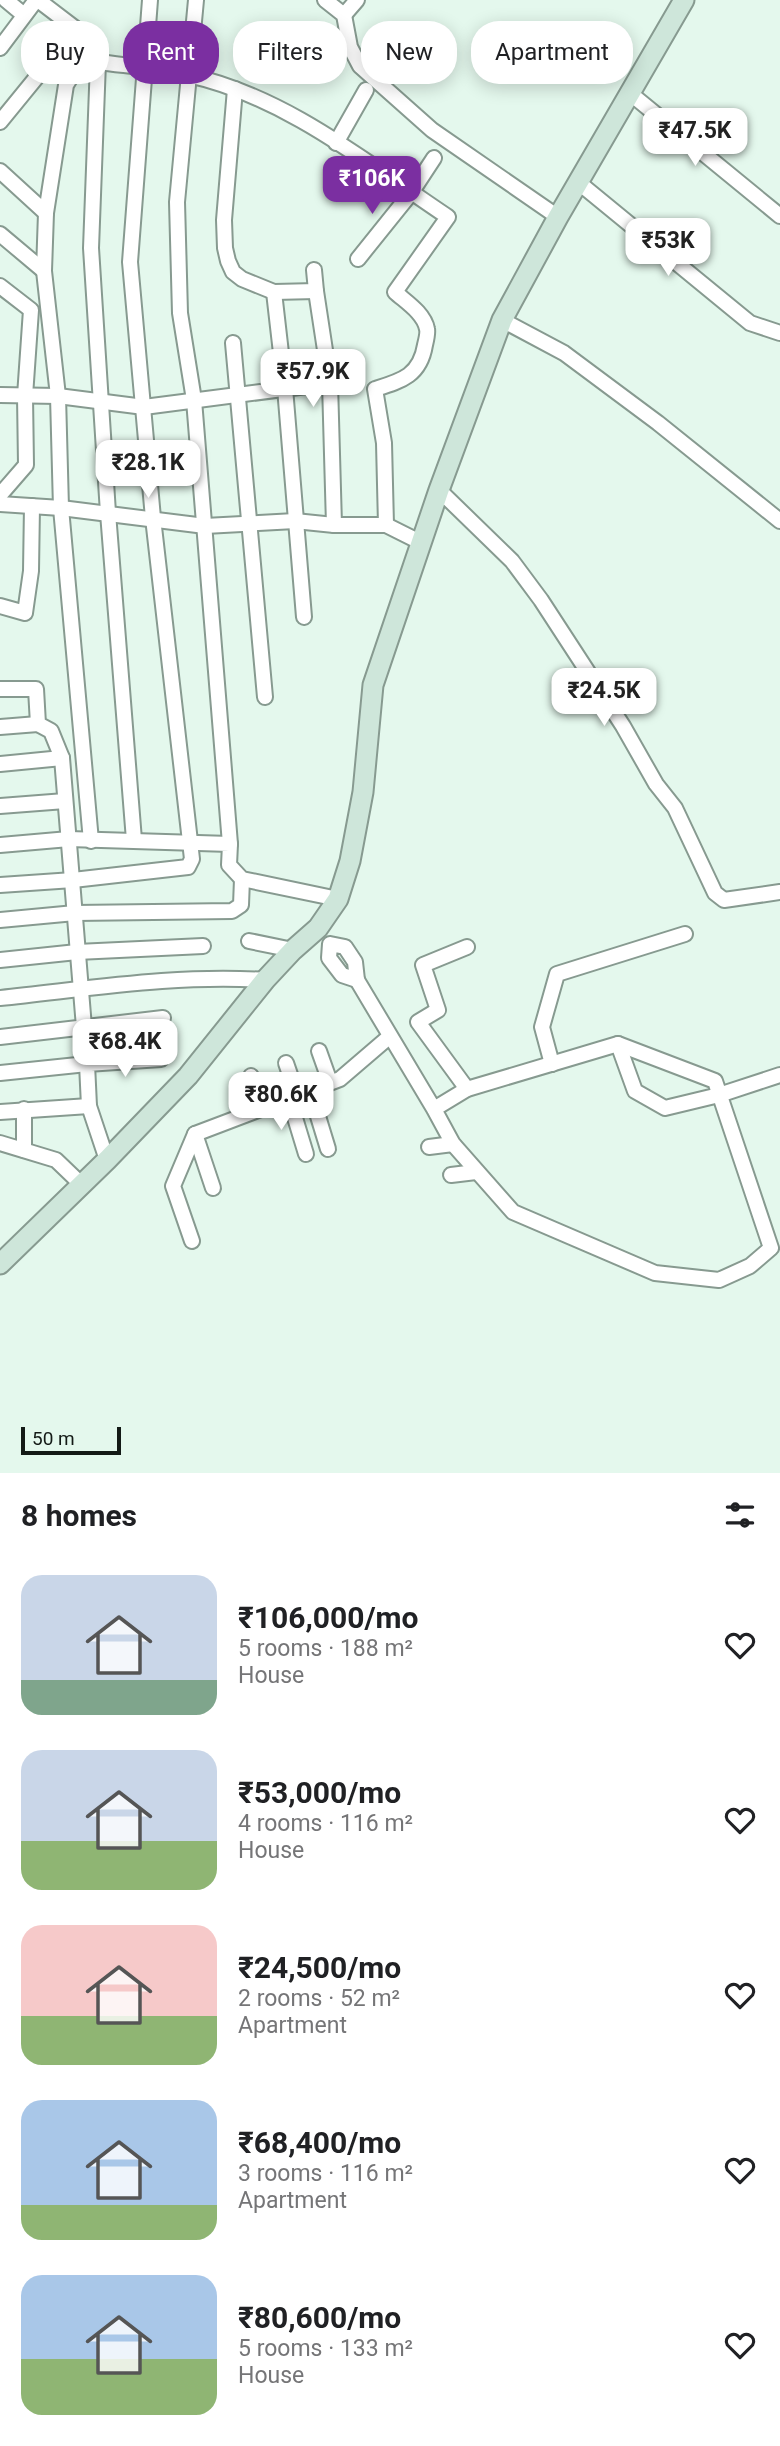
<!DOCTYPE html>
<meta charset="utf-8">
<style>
:root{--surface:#fff;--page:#f2f2f2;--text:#202124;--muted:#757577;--accent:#7b2fa1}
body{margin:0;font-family:Roboto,sans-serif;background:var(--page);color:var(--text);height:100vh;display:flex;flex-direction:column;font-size:26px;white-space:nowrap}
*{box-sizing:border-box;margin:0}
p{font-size:23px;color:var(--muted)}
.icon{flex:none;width:38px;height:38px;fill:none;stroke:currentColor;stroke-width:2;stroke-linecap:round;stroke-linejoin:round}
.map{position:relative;height:1473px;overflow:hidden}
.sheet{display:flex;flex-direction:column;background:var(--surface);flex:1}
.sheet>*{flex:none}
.top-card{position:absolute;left:21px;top:21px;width:738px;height:63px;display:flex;gap:14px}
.scale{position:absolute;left:21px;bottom:18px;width:100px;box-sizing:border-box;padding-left:7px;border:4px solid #131a16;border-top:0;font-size:19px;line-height:24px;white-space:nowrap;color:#131a16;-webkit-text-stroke:5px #e4f8ed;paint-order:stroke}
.price{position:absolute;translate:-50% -60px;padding:0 16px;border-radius:14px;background:#fff;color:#222;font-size:23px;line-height:46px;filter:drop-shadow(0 2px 4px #0008)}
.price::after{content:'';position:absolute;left:50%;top:42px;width:21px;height:16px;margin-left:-10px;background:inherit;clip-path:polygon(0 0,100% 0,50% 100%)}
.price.selected{background:var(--accent);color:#fff}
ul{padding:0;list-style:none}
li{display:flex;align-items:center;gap:21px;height:175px;padding:0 21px}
li span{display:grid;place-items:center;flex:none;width:196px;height:140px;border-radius:21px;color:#555}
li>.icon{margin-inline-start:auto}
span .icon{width:84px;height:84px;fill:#fffc;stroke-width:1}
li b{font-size:30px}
h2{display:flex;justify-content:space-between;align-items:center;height:84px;padding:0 21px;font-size:30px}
.tag{padding:0 24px;border-radius:28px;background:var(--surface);box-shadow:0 4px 18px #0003;font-size:24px;line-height:63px}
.tag.selected{background:var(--accent);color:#fff}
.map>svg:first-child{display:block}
</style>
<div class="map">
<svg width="780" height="1473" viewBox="0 0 780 1473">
<rect width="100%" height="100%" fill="#e4f8ed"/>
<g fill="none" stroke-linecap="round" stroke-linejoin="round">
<g stroke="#879a90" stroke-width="18">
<g id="street">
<polyline points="6,0 24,15"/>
<path d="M38,0L76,29L98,62C128,66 159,68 188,75C285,96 367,163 448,217L395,292C406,302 424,313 427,329C428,333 426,341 425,345C420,376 401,381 375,389L384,443L386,525"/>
<polyline points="196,0 177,202 180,313 194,400 230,844"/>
<polyline points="325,0 344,15 350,47 360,66 432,130 558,217"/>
<polyline points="344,15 357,0"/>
<polyline points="0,48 36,0"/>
<polyline points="89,48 66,85 46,213 44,271 58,396 61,508 91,841"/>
<polyline points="98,62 91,248 108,513 134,840"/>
<polyline points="235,89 224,220 225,248 228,261 233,272 242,279 274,292 316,291 314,270"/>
<polyline points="631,94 780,216"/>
<polyline points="0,122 76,29"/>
<polyline points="336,143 366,90"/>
<polyline points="0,171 46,213"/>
<polyline points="578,182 750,323 780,333"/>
<polyline points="0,234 44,271"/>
<polyline points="358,259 411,193 434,158"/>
<polyline points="0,286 31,310 25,396 26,465 0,495"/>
<polyline points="316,291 330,383 334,525"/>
<polyline points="274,292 285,388 304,617"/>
<polyline points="502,320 564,353 658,423 780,521"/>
<polyline points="233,343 265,697"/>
<polyline points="0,395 58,396 144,407 330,383"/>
<polyline points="439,490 512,561 541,600 623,726 656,784 675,808 715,893 724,900 780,892"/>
<polyline points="0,504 61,508 205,526 295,521 334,525 386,525 422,543"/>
<polyline points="0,606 25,613 31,571 32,506"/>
<polyline points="0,689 36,689 38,724 51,731 62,758 87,1064 0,1073"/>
<polyline points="0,727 38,724"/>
<polyline points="0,764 62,758"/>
<polyline points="0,806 65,801"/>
<polyline points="0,845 69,839 230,844 229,865 242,879 338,899"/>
<polyline points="0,885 73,880 188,867 192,859 153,518 130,262 150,0"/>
<polyline points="0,920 75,913 232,911 241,905 242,879"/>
<polyline points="249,941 293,950"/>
<polygon points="330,944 345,947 355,962 357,980 342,975 329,958"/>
<polyline points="467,947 423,965 438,1010 418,1022 467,1089"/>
<polyline points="0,960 77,952 203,946"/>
<polyline points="357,980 434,1109 453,1144 513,1212 655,1273 719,1280 750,1266 771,1248 715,1081 618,1044 467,1089 434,1109"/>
<path d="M0,998C88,989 177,974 265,980"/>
<polyline points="0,1037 163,1018"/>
<polyline points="618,1044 635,1091 665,1108 719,1095 780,1075"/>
<polyline points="319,1051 330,1082"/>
<polyline points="286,1063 297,1095"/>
<polyline points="552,1064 542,1027 557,974 685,934"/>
<polyline points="251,1076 264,1107"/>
<polyline points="310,1090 328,1149"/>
<polyline points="289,1098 306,1154"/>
<polyline points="24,1109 24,1150"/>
<polyline points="0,1112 89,1106"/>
<polyline points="195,1134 213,1188"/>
<polyline points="0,1143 56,1160 81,1184"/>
<polyline points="429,1147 453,1144"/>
<polyline points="107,1160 89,1106 87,1064 161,1059"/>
<polyline points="451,1175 476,1172"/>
<polyline points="192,1241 173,1186 195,1134 340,1079 389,1037"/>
</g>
</g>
<g stroke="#879a90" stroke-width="23">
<polyline id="secondary" points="0,1264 107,1160 188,1076 265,980 293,950 318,928 338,899 350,861 363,792 373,685 439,490 502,320 558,217 684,0"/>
</g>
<use href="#street" stroke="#fff" stroke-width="14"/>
<use href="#secondary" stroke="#cee6da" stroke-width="19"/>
</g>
</svg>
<div class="scale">50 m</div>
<b class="price" style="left:695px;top:168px">₹47.5K</b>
<b class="price selected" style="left:372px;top:216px">₹106K</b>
<b class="price" style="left:668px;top:278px">₹53K</b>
<b class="price" style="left:313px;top:409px">₹57.9K</b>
<b class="price" style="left:148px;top:500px">₹28.1K</b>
<b class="price" style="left:604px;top:728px">₹24.5K</b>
<b class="price" style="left:125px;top:1079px">₹68.4K</b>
<b class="price" style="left:281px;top:1132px">₹80.6K</b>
<div class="top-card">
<a class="tag">Buy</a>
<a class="tag selected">Rent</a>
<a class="tag">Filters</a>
<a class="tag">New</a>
<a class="tag">Apartment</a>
</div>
</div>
<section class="sheet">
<h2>8 homes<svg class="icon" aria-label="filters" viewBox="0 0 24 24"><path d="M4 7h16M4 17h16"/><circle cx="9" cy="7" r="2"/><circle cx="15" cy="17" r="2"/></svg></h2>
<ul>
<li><span style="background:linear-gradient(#c9d6e8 75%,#7fa58c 0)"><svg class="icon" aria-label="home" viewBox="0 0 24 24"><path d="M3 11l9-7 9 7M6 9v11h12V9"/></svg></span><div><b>₹106,000/mo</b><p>5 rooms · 188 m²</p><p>House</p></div><svg class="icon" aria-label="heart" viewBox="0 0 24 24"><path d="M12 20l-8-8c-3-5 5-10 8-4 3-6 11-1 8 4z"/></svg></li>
<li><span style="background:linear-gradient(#c9d6e8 65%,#8fb573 0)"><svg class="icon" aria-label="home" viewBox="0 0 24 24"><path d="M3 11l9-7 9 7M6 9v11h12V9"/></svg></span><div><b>₹53,000/mo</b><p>4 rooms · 116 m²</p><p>House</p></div><svg class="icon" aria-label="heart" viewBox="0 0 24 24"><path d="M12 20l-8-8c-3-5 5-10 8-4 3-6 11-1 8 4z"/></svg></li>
<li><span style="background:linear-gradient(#f6c9c9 65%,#8fb573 0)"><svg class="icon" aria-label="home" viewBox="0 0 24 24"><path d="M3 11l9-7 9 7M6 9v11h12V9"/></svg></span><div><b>₹24,500/mo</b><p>2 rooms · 52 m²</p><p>Apartment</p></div><svg class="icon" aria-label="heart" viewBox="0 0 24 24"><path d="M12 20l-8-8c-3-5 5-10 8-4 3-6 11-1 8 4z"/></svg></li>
<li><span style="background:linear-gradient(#a9c7e8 75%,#8fb573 0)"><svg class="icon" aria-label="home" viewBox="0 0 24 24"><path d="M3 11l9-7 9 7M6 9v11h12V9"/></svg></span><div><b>₹68,400/mo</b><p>3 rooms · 116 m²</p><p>Apartment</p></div><svg class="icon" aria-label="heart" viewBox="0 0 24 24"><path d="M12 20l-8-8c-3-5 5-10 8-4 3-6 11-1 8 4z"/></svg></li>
<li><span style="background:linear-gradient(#a9c7e8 60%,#8fb573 0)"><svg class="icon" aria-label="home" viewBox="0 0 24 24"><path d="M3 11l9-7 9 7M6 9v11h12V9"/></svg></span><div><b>₹80,600/mo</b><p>5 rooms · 133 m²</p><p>House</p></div><svg class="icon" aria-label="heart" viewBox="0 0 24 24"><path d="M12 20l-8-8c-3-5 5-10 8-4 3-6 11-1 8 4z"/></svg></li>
</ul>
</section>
